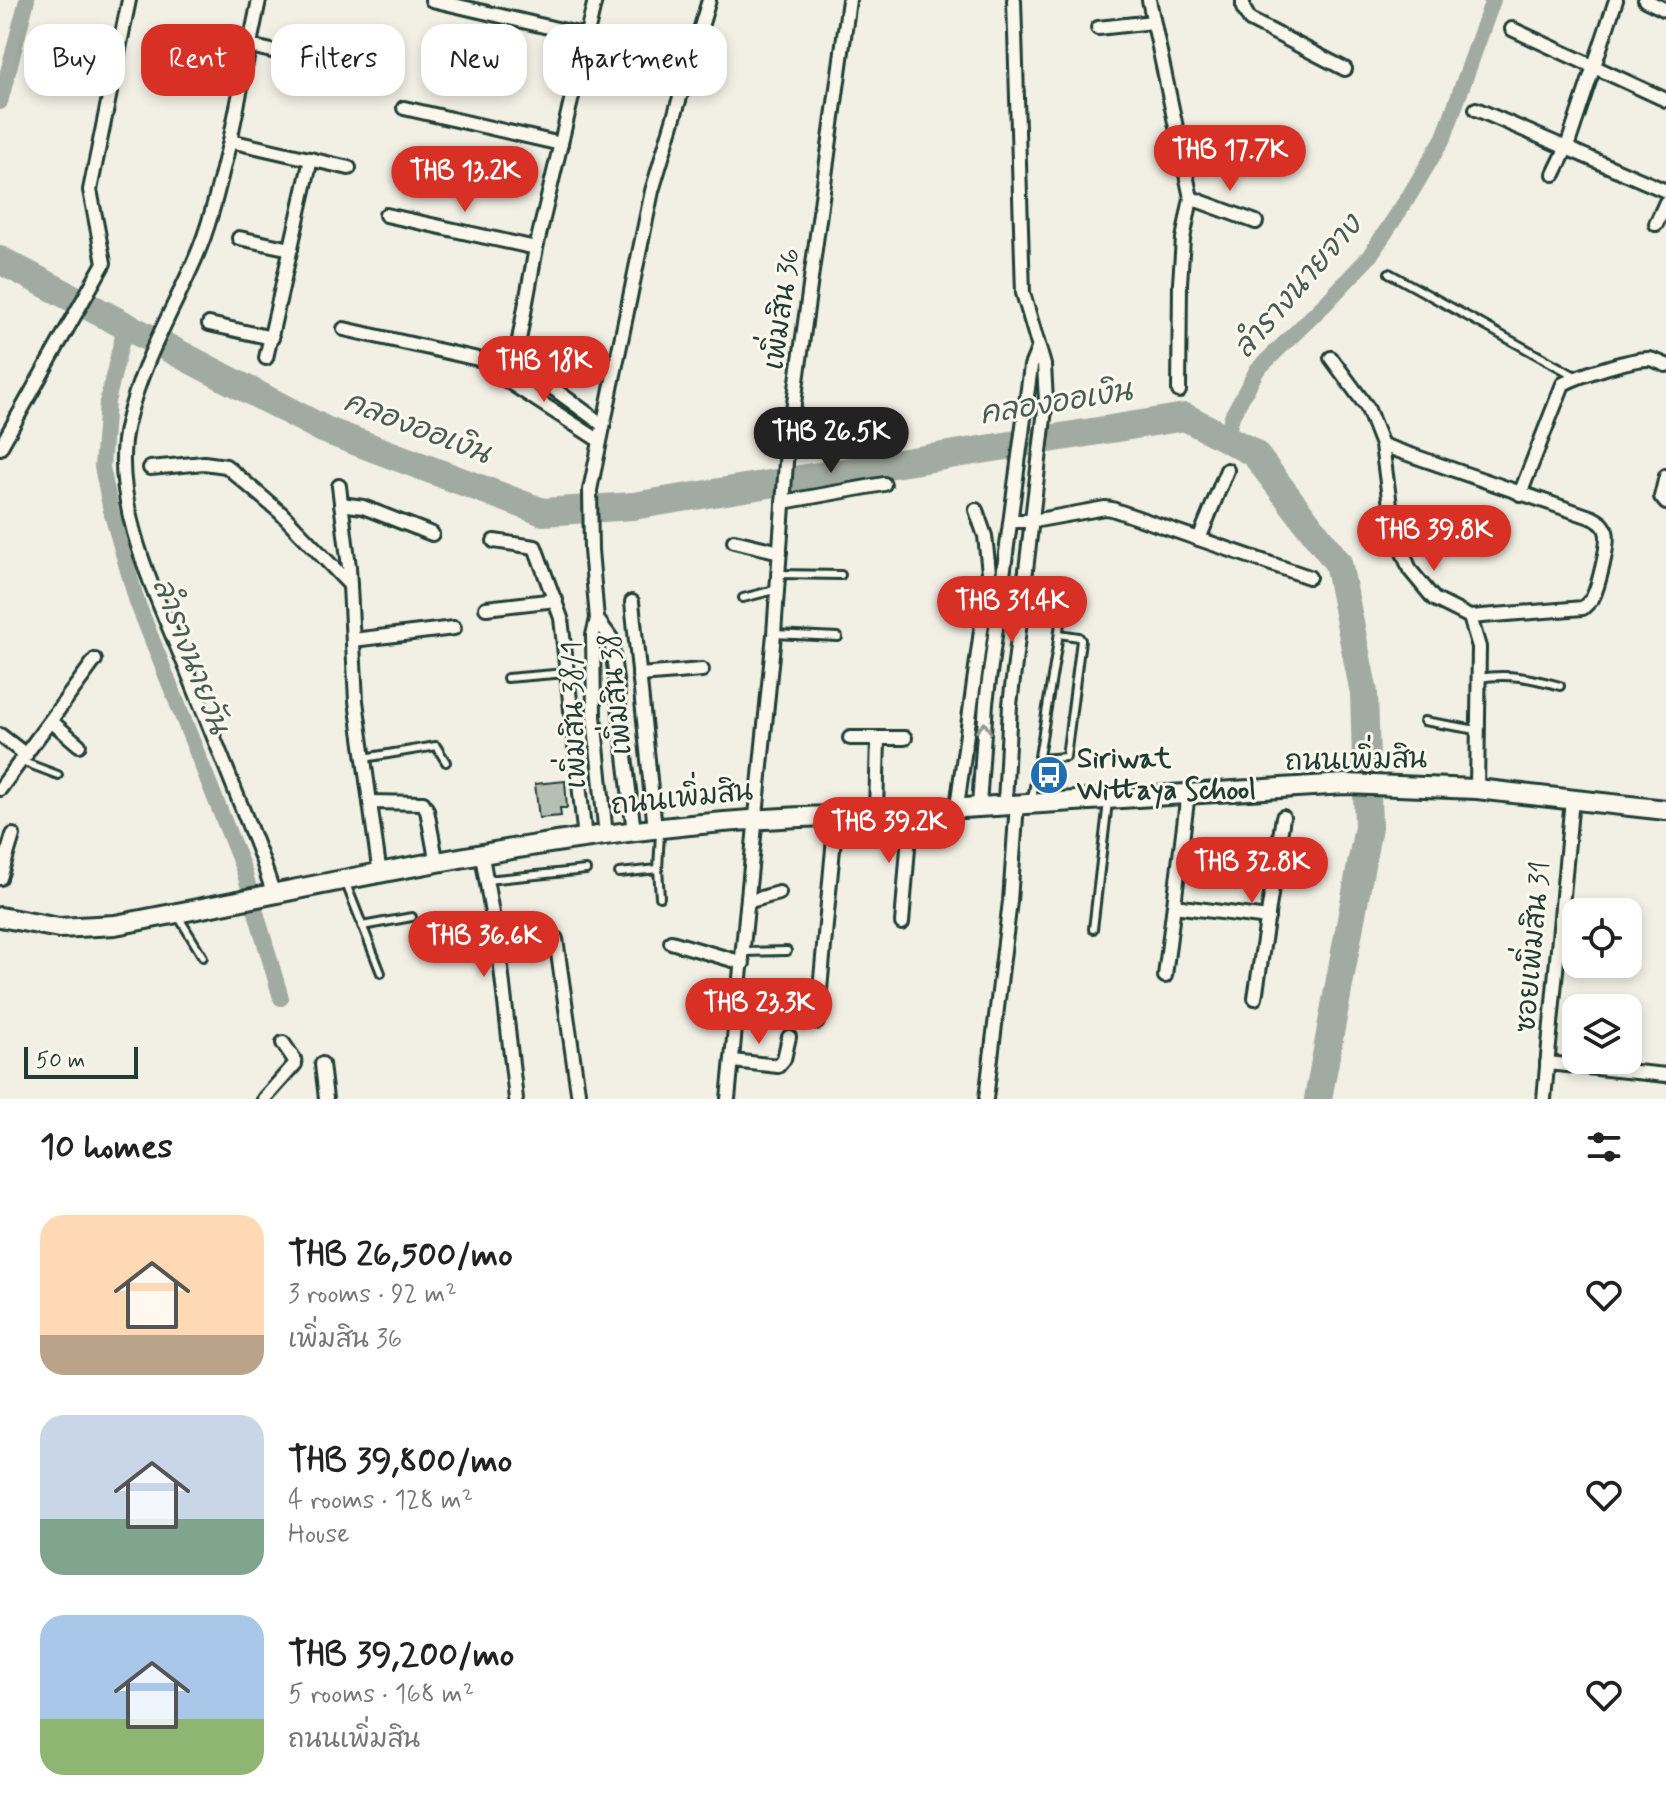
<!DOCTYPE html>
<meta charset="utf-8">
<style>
:root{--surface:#fff;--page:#f6f6f6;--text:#222;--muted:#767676;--accent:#d93025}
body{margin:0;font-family:Mynerve,"Playpen Sans Thai",sans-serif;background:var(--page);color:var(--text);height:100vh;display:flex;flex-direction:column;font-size:30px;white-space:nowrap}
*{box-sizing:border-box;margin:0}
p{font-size:26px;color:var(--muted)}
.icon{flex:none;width:44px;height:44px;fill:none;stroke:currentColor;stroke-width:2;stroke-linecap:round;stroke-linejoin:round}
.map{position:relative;height:1099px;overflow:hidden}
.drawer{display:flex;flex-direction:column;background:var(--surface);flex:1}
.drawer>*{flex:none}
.guide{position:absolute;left:24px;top:24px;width:800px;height:72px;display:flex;gap:16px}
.fabs{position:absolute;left:1562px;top:898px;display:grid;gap:16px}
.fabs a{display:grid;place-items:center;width:80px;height:80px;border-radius:16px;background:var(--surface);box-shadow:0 4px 12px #0003;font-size:40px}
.scale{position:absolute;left:24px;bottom:20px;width:114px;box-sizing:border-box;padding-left:8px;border:4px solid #1f3d34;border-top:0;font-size:22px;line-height:28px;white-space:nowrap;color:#1f3d34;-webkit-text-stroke:6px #fbf7ec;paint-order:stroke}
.price{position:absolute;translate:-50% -68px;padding:0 18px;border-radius:28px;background:var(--accent);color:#fff;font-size:26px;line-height:52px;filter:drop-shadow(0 2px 4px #0008)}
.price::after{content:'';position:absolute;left:50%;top:48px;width:24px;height:18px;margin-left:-12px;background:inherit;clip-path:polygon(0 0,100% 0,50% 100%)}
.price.selected{background:#222;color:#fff}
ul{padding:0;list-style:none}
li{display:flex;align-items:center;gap:24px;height:200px;padding:0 40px}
li span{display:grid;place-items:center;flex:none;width:224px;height:160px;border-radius:24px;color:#555}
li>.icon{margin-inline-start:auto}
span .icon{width:96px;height:96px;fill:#fffc;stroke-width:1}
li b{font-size:34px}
h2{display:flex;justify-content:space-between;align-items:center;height:96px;padding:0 40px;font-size:34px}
.tag{padding:0 28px;border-radius:24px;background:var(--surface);box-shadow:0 4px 12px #0003;font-size:28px;line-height:72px}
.tag.selected{background:var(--accent);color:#fff}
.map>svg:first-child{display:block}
</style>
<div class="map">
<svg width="1666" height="1099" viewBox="0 0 1666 1099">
<rect width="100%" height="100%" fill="#f2f0e5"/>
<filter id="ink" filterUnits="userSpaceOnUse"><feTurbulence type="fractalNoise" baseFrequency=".0125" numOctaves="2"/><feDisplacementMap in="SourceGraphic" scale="16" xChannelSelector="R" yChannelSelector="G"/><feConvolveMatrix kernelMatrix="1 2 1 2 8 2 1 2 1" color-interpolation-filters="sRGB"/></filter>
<g filter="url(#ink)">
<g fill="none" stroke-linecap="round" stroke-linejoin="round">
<g stroke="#a2aba1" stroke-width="16">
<polyline points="0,102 27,0"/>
<polyline points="125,327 107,402 102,467 111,511 137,602 244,871 281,998"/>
<polyline points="1226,439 1232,416 1257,370 1327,302 1369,257 1408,198 1444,137 1493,0"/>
</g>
<polyline stroke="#a2aba1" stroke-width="28" points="0,260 325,430 543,512 633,506 1185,417 1254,453 1338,563 1364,693 1368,827 1318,1099"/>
</g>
<polygon fill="#b7beb3" stroke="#1f3d34" stroke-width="2" points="565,781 567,808 560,808 561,816 539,818 535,784"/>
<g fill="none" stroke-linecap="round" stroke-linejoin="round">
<g stroke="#1f3d34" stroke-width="12">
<g id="lane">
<polyline points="1389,273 1577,377"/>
<polyline points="779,574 841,575"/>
<polyline points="743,598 778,589"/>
<polyline points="774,634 838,637"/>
<polyline points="507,678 566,673"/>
<path d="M1479,678C1508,673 1532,678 1560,686"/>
<polyline points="1424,721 1477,730"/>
<polyline points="364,758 436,746 446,762"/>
<polyline points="1040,759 1066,757 1081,640 1079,637 1059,634"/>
<polyline points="21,761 58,775"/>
<polyline points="1032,799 1057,647 1064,590"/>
<polyline points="660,833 658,869 660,897"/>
<polyline points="619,873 658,869"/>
<polyline points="486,880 586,870"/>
<polyline points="345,881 381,973"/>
<polyline points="178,916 203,957"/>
<polyline points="362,926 412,917"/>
<polyline points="1093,929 1108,802"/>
<polyline points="744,952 787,951"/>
</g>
</g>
<g stroke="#1f3d34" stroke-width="18">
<g id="street">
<polyline points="432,0 587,36"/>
<polyline points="1149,0 1191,198 1183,239 1180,283 1179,391"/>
<polyline points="1243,0 1243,8 1250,20 1345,69"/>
<polyline points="1645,0 1666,10"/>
<polyline points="1098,28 1153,22"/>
<polyline points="1512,29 1666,100"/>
<polyline points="250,46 376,75"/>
<polyline points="404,108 561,144"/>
<polyline points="1476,109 1666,191"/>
<polyline points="230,141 259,0"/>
<polyline points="1554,174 1567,147 1616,0"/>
<polyline points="1191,198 1256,222"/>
<polyline points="386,215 536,248"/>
<polyline points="1656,224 1666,202"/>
<polyline points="239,238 291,249"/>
<polyline points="209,324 272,338"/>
<polyline points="344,329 514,367 543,381 603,425"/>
<polyline points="266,358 311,159"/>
<polyline points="1331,358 1367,407 1382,445 1393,528 1410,570 1434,599 1470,617 1479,647 1477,789"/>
<polyline points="493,363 498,375 600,441"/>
<polyline points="514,367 536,248 595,0"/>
<path d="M1382,445L1593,518C1599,521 1604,524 1606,531C1610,542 1598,588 1592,599C1589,602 1586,605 1583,608L1470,617"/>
<polyline points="0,448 104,263 90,190 129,0"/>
<polyline points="150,468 204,463 226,466 281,513 350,585"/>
<polyline points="1666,476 1661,497 1666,503"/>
<polyline points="339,486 349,567 356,701 380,875"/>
<path d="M1520,494L1563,384C1580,375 1630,359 1648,359C1654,359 1660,363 1666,365"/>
<polyline points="783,502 884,484"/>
<polyline points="341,504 363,507 432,534"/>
<polyline points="1011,521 1033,521 1105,508 1112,509 1309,577"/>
<polyline points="1199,539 1227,470"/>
<polyline points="494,541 535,547 561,618 585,839"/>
<polyline points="734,541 780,552"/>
<polyline points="632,602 655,829"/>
<polyline points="486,608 556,600"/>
<polyline points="597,619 611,638 634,832"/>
<polyline points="353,640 454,628"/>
<polyline points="639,675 702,670"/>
<polyline points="51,721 79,745"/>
<polyline points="0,735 26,755"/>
<polyline points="850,738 905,738"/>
<polyline points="0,789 95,660"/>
<polyline points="370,802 423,803 427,810 437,864"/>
<polyline points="1005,803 1010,705 1046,401 1044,365 1023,293 1014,0"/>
<polyline points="979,806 986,703 1031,366 1038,349"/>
<polyline points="957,807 989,572 985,536 976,510"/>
<polyline points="876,812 878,738"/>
<polyline points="606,836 594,716 593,635 597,619 591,550 590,490 652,191 709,0"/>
<polyline points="482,856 500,959 516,1099"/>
<polyline points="0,878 13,835"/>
<path d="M274,895L262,859C238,797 213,735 188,673C159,601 108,502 127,424C142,361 171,315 196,257C212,220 220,179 230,141L349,168"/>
<polyline points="750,901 779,893"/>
<polyline points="1174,906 1268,918"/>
<polyline points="902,923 911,810"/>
<polyline points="556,939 579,1099"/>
<polyline points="671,942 743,963"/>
<polyline points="1165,976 1188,793"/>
<polyline points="1255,998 1283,817"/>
<polyline points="817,1022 836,816"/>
<polyline points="733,1061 778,1066 784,1059 789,1037"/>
<polyline points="1547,1063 1666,1075"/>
<polyline points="322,1064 326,1099"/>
<polyline points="264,1099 295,1064 294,1059 283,1043"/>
<polyline points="728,1099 774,634 786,462 849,0"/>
<polyline points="986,1099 1010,901 1017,803"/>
<polyline points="1544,1099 1572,799"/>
</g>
</g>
<g stroke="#1f3d34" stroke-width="24">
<path id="secondary" d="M0,917L59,928L115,925C353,880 593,821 836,816L1345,784L1477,789L1666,810"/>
</g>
<use href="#lane" stroke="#fbf7ec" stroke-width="6"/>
<use href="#street" stroke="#fbf7ec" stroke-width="12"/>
<use href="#secondary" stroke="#fbf7ec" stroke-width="18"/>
</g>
<defs><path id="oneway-chevron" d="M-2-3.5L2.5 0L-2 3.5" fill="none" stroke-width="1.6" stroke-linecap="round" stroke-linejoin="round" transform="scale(2)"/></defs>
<use stroke="#8d9a90" href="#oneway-chevron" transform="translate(984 728) rotate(-86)"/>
</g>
<defs>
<g id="bus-disc" transform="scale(2)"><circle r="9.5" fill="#1f6fb2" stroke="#fbf7ec"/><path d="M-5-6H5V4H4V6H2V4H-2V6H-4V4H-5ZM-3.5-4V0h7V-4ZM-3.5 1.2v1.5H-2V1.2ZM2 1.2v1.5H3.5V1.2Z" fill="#fff"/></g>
</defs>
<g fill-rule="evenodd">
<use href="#bus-disc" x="1049" y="775"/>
</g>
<g text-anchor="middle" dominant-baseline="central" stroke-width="6" stroke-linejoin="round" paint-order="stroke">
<g font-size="28" fill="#1f3d34" stroke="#fbf7ec">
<text transform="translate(783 309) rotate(-82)">เพิ่มสิน 36</text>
<text transform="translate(617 694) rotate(-96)">เพิ่มสิน 38</text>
<text transform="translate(575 715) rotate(-92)">เพิ่มสิน 38/1</text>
<text transform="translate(1356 761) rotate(-1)">ถนนเพิ่มสิน</text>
<text transform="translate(682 799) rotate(-6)">ถนนเพิ่มสิน</text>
<text transform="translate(1534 947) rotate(-85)">ซอยเพิ่มสิน 31</text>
</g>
<g font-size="28" font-weight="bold" fill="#1f3d34" stroke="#fbf7ec" text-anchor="start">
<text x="1077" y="759">Siriwat<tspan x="1077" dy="32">Wittaya School</tspan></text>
</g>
<g font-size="30" font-style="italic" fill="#465e55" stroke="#fbf7ec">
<text transform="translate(1298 287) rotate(-49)">ลำรางนายจาง</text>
<text transform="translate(1056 403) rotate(-9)">คลองออเงิน</text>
<text transform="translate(417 428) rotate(21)">คลองออเงิน</text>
<text transform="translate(190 656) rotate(69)">ลำรางนายวัน</text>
</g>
</g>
</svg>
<div class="fabs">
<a><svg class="icon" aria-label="locate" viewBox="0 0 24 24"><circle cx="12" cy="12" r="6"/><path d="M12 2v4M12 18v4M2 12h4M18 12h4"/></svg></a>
<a><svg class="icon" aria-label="layers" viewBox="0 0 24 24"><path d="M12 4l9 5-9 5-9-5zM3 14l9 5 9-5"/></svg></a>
</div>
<div class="scale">50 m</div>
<b class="price" style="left:1230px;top:193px">THB 17.7K</b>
<b class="price" style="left:465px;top:214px">THB 13.2K</b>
<b class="price" style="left:544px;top:404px">THB 18K</b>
<b class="price selected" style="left:831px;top:475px">THB 26.5K</b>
<b class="price" style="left:1434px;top:573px">THB 39.8K</b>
<b class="price" style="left:1012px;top:644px">THB 31.4K</b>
<b class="price" style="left:889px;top:865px">THB 39.2K</b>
<b class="price" style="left:1252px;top:905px">THB 32.8K</b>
<b class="price" style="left:484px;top:979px">THB 36.6K</b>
<b class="price" style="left:759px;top:1046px">THB 23.3K</b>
<div class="guide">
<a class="tag">Buy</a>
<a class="tag selected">Rent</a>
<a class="tag">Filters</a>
<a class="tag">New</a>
<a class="tag">Apartment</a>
</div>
</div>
<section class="drawer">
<h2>10 homes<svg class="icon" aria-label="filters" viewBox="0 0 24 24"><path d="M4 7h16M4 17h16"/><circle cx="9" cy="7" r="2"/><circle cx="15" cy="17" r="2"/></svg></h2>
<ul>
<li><span style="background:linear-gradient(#ffd9b3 75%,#b9a48a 0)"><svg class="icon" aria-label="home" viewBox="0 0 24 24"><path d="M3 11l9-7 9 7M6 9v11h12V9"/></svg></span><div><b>THB 26,500/mo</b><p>3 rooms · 92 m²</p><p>เพิ่มสิน 36</p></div><svg class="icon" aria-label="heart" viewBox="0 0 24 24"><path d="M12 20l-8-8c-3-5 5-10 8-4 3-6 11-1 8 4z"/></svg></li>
<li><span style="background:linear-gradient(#c9d6e8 65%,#7fa58c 0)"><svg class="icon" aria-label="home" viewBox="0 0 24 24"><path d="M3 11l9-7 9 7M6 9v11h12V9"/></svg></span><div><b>THB 39,800/mo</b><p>4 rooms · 128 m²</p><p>House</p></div><svg class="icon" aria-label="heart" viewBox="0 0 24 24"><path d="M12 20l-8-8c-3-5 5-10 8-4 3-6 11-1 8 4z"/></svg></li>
<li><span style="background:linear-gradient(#a9c7e8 65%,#8fb573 0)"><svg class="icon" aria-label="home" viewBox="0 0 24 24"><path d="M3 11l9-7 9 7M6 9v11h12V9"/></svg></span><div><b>THB 39,200/mo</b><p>5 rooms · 168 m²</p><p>ถนนเพิ่มสิน</p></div><svg class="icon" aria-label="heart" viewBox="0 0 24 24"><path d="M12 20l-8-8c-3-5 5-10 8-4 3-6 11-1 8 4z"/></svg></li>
</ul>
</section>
